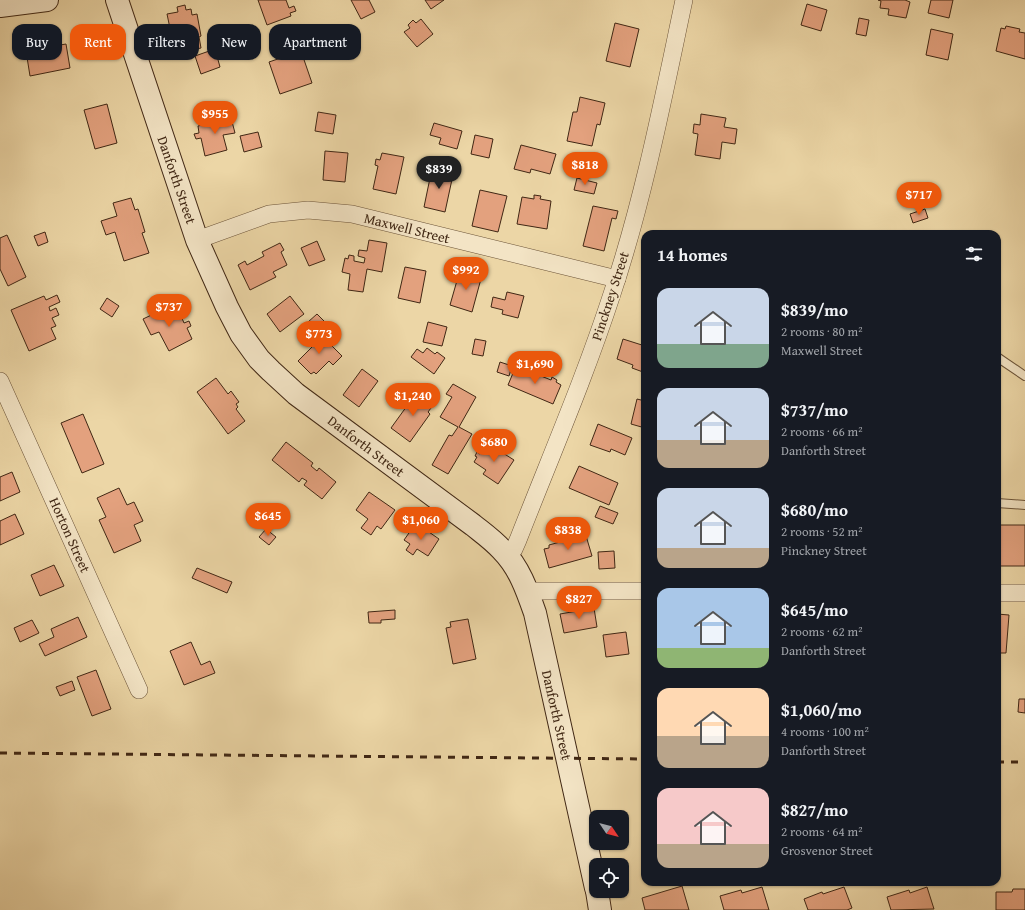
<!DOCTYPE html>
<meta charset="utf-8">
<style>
:root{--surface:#171b24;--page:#20242c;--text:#f1f3f6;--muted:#9ea1a6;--accent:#ea580c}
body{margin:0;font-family:"Gentium Book Plus",serif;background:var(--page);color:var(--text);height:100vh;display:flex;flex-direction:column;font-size:15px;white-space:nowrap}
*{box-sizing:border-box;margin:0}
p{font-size:13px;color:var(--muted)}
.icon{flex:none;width:22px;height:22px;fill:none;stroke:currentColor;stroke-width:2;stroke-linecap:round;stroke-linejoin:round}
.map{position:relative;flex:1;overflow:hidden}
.side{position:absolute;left:641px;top:230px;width:360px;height:656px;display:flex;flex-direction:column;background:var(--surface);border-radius:12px;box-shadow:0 1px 3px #0004}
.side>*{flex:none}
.banner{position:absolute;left:12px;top:24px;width:380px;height:36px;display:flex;gap:8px}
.needle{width:26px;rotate:125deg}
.tools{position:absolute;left:589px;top:810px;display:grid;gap:8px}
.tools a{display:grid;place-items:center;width:40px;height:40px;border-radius:8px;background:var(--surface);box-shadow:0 1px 3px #0004;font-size:20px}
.price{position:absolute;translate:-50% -34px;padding:0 9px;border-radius:14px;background:var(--accent);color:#fff;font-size:13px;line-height:26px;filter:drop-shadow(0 1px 2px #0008)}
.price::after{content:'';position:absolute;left:50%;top:24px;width:12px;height:9px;margin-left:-6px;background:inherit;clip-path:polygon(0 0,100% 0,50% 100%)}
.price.current{background:#222;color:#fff}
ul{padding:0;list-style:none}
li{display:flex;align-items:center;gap:12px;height:100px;padding:0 16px}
li span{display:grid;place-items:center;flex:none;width:112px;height:80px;border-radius:12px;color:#555}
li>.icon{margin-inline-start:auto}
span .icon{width:48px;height:48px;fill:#fffc;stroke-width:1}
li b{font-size:17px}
h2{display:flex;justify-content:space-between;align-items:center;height:48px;padding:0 16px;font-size:17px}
.pill{padding:0 14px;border-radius:12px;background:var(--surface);box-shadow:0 1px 3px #0004;font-size:14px;line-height:36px}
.pill.current{background:var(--accent);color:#fff}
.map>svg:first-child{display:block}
</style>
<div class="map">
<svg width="1025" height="910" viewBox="0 0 1025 910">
<rect width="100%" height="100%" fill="#ecd6a6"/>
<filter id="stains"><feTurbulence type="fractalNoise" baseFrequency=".005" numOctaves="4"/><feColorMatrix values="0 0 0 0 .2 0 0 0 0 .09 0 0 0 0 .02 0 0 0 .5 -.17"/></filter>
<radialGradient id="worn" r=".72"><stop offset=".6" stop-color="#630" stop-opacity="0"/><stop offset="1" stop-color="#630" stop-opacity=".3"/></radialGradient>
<g fill="#e3a17e" stroke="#402714">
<polygon points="258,0 286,0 289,8 294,6 296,11 290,13 291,16 267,25"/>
<polygon points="351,0 369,0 375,12 361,19"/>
<polygon points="425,0 444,0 431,9"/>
<polygon points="878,0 905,0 910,2 906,18 888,15 889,9 880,8 881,1"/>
<polygon points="931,0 953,0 949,18 928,13"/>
<polygon points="807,4 827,10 821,31 801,25"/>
<polygon points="185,5 186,10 191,9 192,15 197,14 201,36 199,37 201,48 169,55 166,40 172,38 167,14 178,12 177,7"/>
<polygon points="859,18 869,20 866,36 856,34"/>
<polygon points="421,19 433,34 417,47 404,32 410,28 408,25 413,20 416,23"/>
<polygon points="615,23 639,29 630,67 606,61"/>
<polygon points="1006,26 1020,29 1019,32 1025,33 1025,59 996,51 1001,28 1005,29"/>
<polygon points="931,29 953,34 948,60 926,55"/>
<polygon points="66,44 70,68 30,76 26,51"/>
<polygon points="215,49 220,67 201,74 195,56"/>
<polygon points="301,51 312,83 280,94 269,62"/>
<polygon points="580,97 605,103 600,125 597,124 592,146 567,141 573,112 577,112"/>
<polygon points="107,104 117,143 95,149 84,110"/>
<polygon points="318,112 336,115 333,134 315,131"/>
<polygon points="230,114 235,133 223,135 227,150 205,156 201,138 196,139 194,134 199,133 198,126 218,121 217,117"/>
<polygon points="701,114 726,118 724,127 737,129 735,144 722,142 720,159 695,155 698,134 693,133 694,124 700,125"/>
<polygon points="434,123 462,131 457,149 439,144 441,138 430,135"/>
<polygon points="258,132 262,147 244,152 240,136"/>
<polygon points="475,135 493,139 489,158 471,154"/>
<polygon points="521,145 556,154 550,174 531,169 530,173 514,169"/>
<polygon points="325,151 348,153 345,182 323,180"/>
<polygon points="382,153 404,157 396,194 373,189 378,166 375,165 376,159 380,160"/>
<polygon points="439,166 454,170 445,212 424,207 430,178 436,180"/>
<polygon points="577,178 597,183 594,194 574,190"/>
<polygon points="480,190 507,196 498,232 472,226"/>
<polygon points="534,195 541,196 540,199 551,201 547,229 517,224 522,197 534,199"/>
<polygon points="131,198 135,210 138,209 145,232 142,233 149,253 124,261 115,232 106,235 101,221 117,216 113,203"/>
<polygon points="593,206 618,211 616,219 612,218 604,251 583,246"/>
<polygon points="925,209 928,218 913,223 910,214"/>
<polygon points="45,232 48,242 38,246 34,236"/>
<polygon points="7,235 26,277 8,286 0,269 0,238"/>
<polygon points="369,240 387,243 382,272 367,269 363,292 348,290 350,274 342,272 345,258 348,259 349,255 354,256 354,261 364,263 365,258 358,256 359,250 367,251"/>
<polygon points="317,241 325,260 309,266 301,248"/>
<polygon points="280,243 284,250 281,252 287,265 273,272 276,277 250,290 238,265 245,261 247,265 264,256 262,252"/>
<polygon points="405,267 426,271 420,303 398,298"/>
<polygon points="463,270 482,275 472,312 450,305 458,277 461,278"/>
<polygon points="507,292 524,296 518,318 502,314 503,310 491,307 493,297 505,300"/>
<polygon points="57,295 60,302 49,307 50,311 56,308 59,315 52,318 56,326 51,328 56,339 29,351 11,310 44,296 46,300"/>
<polygon points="290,296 304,314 280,332 267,314"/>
<polygon points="107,298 119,306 112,317 100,309"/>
<polygon points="178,309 184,323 189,321 191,326 187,328 192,339 169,351 159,332 151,335 143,319 162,310 164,315"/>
<polygon points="317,314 327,324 317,332 308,322"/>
<polygon points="428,322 447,327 442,346 423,342"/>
<polygon points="319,333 342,356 333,365 329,361 316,374 314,372 311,374 298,361 313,346 309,342"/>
<polygon points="475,339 486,341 483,356 472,354"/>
<polygon points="623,339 645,346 645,369 643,372 632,368 633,365 617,359"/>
<polygon points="427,348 435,354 437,352 445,358 434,374 411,357 417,349 423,353"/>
<polygon points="500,362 512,366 509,376 497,372"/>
<polygon points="516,366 551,380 552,377 557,380 556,382 561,385 553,404 508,385"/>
<polygon points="362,369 378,381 359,407 343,395"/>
<polygon points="216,378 228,394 231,391 239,402 236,404 238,407 236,409 245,421 228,434 197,392"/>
<polygon points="453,384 476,397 459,427 472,434 448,474 432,465 449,435 452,436 458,427 440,417 452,397 446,394"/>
<polygon points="417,392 434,404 428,412 430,414 410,442 391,428"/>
<polygon points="637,399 645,401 645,428 631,424"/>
<polygon points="83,414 104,464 82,473 61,423"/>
<polygon points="598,424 632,438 625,455 611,449 610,452 590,445"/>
<polygon points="286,442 313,463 311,466 317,471 319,468 336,482 322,499 304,485 307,481 302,478 299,482 272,460"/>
<polygon points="487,443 514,460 498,484 483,474 486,470 474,462 477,457 475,456 477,452 480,454"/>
<polygon points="579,466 618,483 609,505 569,488"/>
<polygon points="12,472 20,492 0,501 0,477"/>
<polygon points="119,488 127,505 134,502 143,521 134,525 141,541 114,553 99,520 106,517 97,498"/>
<polygon points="369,492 395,510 381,529 377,526 371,535 361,528 368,519 356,510"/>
<polygon points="600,506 618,513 613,524 595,517"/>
<polygon points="15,514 24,534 0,545 0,521"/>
<polygon points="416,523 439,539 428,556 417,549 413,555 406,550 410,544 404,540"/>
<rect x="997" y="525" width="28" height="41"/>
<polygon points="266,529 276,537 269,545 259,537"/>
<polygon points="584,529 592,556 549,568 544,549 549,548 549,545 578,537 576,531"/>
<polygon points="614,551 615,568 599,569 598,552"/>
<polygon points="54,565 64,586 40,596 31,575"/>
<polygon points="197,568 232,582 227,593 192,578"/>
<polygon points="594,608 597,627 564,633 560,614"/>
<polygon points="395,610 395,619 381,620 381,623 369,623 368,612"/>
<polygon points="997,614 1009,615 1006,653 997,653"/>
<polygon points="78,617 87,637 45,656 39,644 54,637 51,629"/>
<polygon points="468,619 476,659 453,664 446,628 451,627 450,622"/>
<polygon points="32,620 39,633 20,642 14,628"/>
<polygon points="626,632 629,654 606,657 603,635"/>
<polygon points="191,642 201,665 210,661 215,673 184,685 170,651"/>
<polygon points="96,670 111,709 92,716 77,677"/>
<polygon points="72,681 75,690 60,696 56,687"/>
<polygon points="1019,699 1025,699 1025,713 1018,712"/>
<polygon points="682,886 689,910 645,910 642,898"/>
<polygon points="762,887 769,910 724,910 720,896 741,890 742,893"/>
<polygon points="844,887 852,908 847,910 808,910 804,899 822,892 823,894"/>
<polygon points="927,887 934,909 891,910 887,897 909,890 910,893"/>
<polygon points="1013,889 1025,889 1025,910 996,910 996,892 1012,892"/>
</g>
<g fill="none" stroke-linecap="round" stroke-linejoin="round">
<g stroke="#6b5338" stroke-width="10">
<g id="lane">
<polyline points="997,357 1025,376"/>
<polyline points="997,503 1025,505"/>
</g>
</g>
<g stroke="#6b5338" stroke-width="18">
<g id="street">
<polyline points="197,240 269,214 308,210 352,214 617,279"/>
<polyline points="0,381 139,690"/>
<path d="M508,557L514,549L518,540C550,458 585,377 612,294C644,198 663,99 684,0"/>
<polyline points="527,591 645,591"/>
<polyline points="997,593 1025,593"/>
</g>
</g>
<g stroke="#402714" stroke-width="24">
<g id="secondary">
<path d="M117,0L197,240L227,307L241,334L259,359L271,371L296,394L473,525C483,533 493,540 502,550C519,567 527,590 535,613L596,888"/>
<polyline points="0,6 47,0"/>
<polyline points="597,891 600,910"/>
</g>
</g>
<use href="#lane" stroke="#f3e4c5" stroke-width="8"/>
<use href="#street" stroke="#f3e4c5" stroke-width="17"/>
<use href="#secondary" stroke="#f3e4c5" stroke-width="22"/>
<g stroke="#402714" stroke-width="3" stroke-dasharray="7 7" stroke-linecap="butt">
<polyline points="0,753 645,759"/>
<polyline points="997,762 1025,762"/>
</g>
</g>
<g text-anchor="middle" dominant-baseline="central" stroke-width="3" stroke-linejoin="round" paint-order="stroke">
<g font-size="14" fill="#402714" stroke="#f3e4c5">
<text transform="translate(177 180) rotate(71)">Danforth Street</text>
<text transform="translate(407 228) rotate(14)">Maxwell Street</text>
<text transform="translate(610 296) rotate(-72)">Pinckney Street</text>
<text transform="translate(366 446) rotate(37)">Danforth Street</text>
<text transform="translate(70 535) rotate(66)">Horton Street</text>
<text transform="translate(557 715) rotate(77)">Danforth Street</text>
</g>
</g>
<rect width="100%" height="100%" filter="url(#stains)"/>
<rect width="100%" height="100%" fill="url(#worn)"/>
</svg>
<div class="tools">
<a><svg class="needle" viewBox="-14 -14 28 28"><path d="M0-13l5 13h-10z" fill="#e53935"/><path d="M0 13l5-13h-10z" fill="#9ea1a6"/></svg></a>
<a><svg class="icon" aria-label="locate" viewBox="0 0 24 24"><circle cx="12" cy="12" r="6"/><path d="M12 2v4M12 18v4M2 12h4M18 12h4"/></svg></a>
</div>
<b class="price" style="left:215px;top:135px">$955</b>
<b class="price" style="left:585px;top:186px">$818</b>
<b class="price current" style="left:439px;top:190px">$839</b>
<b class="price" style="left:919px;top:216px">$717</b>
<b class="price" style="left:466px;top:291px">$992</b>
<b class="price" style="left:169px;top:328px">$737</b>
<b class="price" style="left:319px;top:355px">$773</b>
<b class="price" style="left:535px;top:385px">$1,690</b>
<b class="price" style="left:413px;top:417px">$1,240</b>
<b class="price" style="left:494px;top:463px">$680</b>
<b class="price" style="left:268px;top:537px">$645</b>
<b class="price" style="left:421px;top:541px">$1,060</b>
<b class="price" style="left:568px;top:551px">$838</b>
<b class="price" style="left:579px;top:620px">$827</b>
<div class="banner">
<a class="pill">Buy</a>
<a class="pill current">Rent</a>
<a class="pill">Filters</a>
<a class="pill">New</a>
<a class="pill">Apartment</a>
</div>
<section class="side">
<h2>14 homes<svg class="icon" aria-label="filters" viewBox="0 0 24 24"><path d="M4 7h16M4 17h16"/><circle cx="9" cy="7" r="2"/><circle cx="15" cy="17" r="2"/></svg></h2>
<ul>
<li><span style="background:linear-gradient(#c9d6e8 70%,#7fa58c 0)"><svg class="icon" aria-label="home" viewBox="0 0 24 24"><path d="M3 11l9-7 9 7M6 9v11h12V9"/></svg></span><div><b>$839/mo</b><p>2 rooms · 80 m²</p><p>Maxwell Street</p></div></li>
<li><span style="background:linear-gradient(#c9d6e8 65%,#b9a48a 0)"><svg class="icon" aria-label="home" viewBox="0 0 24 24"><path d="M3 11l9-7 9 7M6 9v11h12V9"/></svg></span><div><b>$737/mo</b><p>2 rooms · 66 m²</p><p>Danforth Street</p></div></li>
<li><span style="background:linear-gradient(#c9d6e8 75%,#b9a48a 0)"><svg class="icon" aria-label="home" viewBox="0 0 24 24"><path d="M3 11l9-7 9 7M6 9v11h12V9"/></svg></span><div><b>$680/mo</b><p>2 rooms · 52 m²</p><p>Pinckney Street</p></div></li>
<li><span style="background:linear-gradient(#a9c7e8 75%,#8fb573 0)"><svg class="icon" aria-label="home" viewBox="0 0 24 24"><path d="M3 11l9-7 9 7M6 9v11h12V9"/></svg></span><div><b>$645/mo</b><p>2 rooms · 62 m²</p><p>Danforth Street</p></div></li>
<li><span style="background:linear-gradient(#ffd9b3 60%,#b9a48a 0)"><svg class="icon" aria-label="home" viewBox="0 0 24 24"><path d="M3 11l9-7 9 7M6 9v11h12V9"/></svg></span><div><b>$1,060/mo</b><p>4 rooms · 100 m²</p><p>Danforth Street</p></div></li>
<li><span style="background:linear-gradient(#f6c9c9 70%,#b9a48a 0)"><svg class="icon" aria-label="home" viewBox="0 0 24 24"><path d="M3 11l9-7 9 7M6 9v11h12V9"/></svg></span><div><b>$827/mo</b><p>2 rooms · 64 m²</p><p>Grosvenor Street</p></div></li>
</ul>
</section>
</div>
